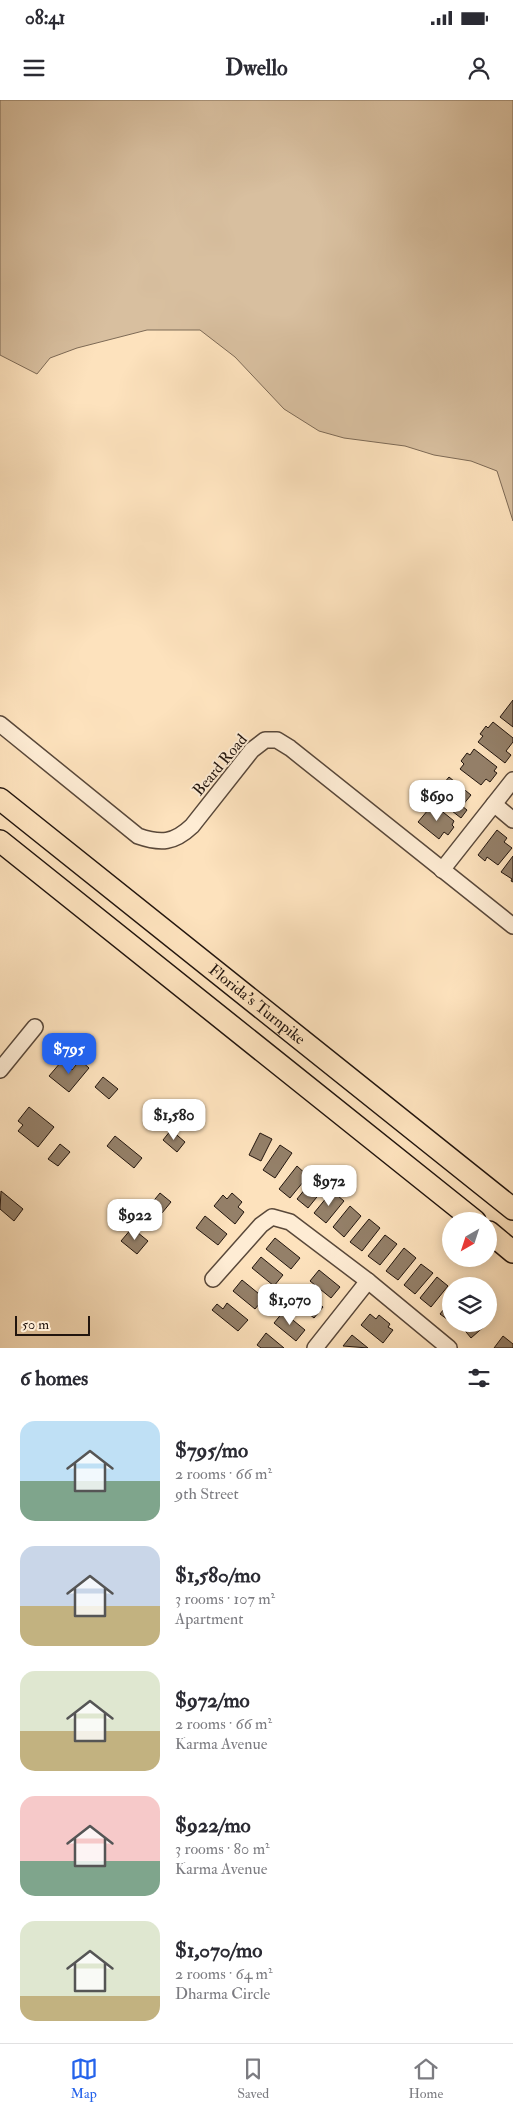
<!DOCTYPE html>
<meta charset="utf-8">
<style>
:root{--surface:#fff;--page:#f2f2f3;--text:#2b2b33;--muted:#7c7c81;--line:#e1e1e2;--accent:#2563eb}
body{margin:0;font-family:"IM FELL Double Pica",serif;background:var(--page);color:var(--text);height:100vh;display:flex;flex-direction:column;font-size:19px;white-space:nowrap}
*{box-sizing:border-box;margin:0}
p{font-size:16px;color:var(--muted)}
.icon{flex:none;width:28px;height:28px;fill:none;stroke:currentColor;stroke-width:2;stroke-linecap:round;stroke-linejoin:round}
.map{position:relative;height:1248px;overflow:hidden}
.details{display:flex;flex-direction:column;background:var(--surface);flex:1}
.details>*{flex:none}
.needle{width:32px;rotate:219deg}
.tools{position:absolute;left:442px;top:1112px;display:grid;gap:10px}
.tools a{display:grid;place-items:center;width:55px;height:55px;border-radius:50%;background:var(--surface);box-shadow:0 2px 12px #0003;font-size:25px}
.scale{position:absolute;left:15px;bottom:12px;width:75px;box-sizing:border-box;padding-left:5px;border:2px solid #22150e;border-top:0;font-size:14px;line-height:18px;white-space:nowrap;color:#22150e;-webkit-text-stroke:4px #feecd4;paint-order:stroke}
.price{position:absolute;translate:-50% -42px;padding:0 11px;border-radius:10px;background:#fff;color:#222;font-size:16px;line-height:32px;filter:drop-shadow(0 1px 2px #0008)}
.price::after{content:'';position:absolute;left:50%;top:30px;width:15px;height:11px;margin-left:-8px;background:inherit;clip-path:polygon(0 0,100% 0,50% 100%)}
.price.current{background:var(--accent);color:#fff}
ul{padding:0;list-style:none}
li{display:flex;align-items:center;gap:15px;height:125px;padding:0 20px}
li span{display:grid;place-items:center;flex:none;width:140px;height:100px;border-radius:15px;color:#555}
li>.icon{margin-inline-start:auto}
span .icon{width:60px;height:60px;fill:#fffc;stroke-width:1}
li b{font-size:21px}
h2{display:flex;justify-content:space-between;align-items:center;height:60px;padding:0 20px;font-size:21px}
.status{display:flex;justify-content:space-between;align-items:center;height:35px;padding:0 25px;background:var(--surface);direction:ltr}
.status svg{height:14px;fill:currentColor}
header{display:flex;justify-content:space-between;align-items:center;height:65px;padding:0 20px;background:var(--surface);font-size:22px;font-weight:800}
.menu{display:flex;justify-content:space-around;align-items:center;height:70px;border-top:1px solid var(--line);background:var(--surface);font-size:14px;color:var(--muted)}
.menu a{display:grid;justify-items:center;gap:2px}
.menu .current{color:var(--accent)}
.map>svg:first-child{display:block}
</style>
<div class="status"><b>08:41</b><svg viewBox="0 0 49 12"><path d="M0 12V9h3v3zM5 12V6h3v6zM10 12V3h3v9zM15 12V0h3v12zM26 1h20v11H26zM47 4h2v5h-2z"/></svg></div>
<header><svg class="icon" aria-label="menu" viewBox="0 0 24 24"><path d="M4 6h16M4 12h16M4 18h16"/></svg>Dwello<svg class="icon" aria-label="person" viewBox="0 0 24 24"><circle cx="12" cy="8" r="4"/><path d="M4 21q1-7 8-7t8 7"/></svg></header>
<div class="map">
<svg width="513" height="1248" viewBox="0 0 513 1248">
<rect width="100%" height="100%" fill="#fde2bd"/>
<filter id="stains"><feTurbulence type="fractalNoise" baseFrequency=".004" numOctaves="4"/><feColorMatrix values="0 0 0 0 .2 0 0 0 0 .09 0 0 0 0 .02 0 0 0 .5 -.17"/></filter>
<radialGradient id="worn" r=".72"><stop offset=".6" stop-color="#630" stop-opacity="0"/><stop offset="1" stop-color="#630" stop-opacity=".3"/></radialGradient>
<polygon fill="#d8bf9f" stroke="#7d6a56" points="0,0 513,0 513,421 497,371 471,361 434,355 405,346 344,338 319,331 284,309 235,257 200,230 147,230 77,248 50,258 37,274 0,255"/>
<g fill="#948069" stroke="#22150e">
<polygon points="513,600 513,627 500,617"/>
<polygon points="493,622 513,638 513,642 506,651 511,655 505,663 478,642 483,636 480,634 486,626 488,628"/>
<polygon points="474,649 497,667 494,671 497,673 490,682 486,679 481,685 460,669 464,664 461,661 467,653 470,655"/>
<polygon points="449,677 471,695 462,706 467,710 461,718 434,697 439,691 436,689 442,681 444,683"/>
<polygon points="433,704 454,721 452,725 454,727 448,735 444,732 439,739 418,722"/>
<polygon points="497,730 507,738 504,742 512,748 498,765 487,757 485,761 478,755"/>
<polygon points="513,756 513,782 511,781 512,779 501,772"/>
<polygon points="80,960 89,968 69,992 49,976 61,962 72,970"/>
<polygon points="103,977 118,989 109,999 95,987"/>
<polygon points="29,1007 54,1027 38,1047 18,1031 23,1025 18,1021"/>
<polygon points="171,1030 185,1042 177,1052 163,1040"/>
<polygon points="260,1033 272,1039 261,1061 249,1055"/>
<polygon points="115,1036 142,1058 134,1068 107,1046"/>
<polygon points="60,1044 70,1052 58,1066 48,1059"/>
<polygon points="280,1045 292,1053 275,1078 263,1070"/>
<polygon points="297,1066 308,1076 290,1098 279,1089"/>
<polygon points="314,1078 325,1087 308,1108 297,1099"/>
<polygon points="1,1091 23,1109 14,1121 0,1109"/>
<polygon points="332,1091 344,1101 326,1123 314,1113"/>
<polygon points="160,1093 171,1102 162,1113 151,1104"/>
<polygon points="232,1093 242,1102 238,1107 244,1112 235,1124 214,1106 223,1095 227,1099"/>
<polygon points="350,1106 361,1116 344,1137 333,1127"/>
<polygon points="205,1116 227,1134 218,1145 196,1128"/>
<polygon points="369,1119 380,1128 362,1151 350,1142"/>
<polygon points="132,1128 148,1141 137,1154 121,1141"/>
<polygon points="385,1135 397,1144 380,1165 368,1156"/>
<polygon points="275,1138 300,1158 291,1169 266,1149"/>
<polygon points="404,1148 416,1158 398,1180 386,1171"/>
<polygon points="261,1157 283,1175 274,1186 252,1168"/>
<polygon points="421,1164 433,1173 415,1194 404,1185"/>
<polygon points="319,1170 340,1187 331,1198 310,1181"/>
<polygon points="437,1177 448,1186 431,1207 420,1198"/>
<polygon points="242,1180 264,1198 255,1209 233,1191"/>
<polygon points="302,1190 323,1207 314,1218 293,1201"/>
<polygon points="451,1200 451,1222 440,1214"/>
<polygon points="227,1203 248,1220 238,1231 212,1210 217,1204 223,1209"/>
<polygon points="283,1212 305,1230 296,1241 274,1223"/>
<polygon points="370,1214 376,1219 379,1215 390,1224 388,1227 393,1230 383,1243 361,1225"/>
<polygon points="465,1224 487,1224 471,1238 462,1227"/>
<polygon points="266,1233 284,1248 261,1248 257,1245"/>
<polygon points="352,1235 368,1248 343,1246"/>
<polygon points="503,1236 513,1244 513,1248 494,1248"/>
</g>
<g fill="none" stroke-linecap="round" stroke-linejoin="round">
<g stroke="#59483a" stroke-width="18">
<g id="minor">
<path d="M0,624L138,736C161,744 174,743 192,726L252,650L265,640H277L290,648L513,826"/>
<polyline points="494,704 513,720"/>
<polyline points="442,770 513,680"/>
<polyline points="0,970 35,927"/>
<polyline points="213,1179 261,1125 272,1117 290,1122 368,1181 449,1248"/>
<polyline points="315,1248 368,1181"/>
</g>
</g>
<g stroke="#22150e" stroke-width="24">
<g id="highway">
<path id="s1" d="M0,699L513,1109"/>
<polyline points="0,741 475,1121"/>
<polyline points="489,1132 513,1152"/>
</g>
</g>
<use href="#minor" stroke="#feecd4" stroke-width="15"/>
<use href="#highway" stroke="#fde2bd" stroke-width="21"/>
</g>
<g text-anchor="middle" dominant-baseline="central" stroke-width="4" stroke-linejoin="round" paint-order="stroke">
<g font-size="16" fill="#22150e" stroke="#feecd4">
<text transform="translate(220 665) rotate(-50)">Beard Road</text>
<text stroke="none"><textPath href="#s1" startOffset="329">Florida's Turnpike</textPath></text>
</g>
</g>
<rect width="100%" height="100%" filter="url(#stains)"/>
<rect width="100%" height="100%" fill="url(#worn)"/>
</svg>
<div class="tools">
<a><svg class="needle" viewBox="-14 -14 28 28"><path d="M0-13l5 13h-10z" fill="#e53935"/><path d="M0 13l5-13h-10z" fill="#7c7c81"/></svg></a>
<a><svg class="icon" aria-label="layers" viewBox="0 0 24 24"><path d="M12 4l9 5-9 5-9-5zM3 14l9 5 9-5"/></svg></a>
</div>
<div class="scale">50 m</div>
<b class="price" style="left:437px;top:722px">$690</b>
<b class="price current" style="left:69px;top:975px">$795</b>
<b class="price" style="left:174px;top:1041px">$1,580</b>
<b class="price" style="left:329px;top:1107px">$972</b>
<b class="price" style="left:135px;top:1141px">$922</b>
<b class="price" style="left:290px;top:1226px">$1,070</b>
</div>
<section class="details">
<h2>6 homes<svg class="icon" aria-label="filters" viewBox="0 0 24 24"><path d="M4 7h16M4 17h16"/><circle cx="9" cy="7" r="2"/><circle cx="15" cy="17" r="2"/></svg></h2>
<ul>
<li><span style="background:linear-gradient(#bfe0f5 60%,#7fa58c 0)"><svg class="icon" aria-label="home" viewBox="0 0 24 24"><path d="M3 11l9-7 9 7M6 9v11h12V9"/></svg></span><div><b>$795/mo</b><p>2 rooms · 66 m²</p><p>9th Street</p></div></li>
<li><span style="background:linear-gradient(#c9d6e8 60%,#c2b280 0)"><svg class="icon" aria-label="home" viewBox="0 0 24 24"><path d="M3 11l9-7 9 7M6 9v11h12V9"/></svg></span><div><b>$1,580/mo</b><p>3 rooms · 107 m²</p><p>Apartment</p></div></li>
<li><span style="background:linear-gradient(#dfe7d0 60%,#c2b280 0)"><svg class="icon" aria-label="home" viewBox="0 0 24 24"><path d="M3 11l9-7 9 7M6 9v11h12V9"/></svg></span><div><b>$972/mo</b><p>2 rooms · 66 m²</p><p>Karma Avenue</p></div></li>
<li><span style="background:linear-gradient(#f6c9c9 65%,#7fa58c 0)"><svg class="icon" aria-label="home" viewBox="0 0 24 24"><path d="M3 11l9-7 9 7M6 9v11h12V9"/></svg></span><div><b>$922/mo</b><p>3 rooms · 80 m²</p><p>Karma Avenue</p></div></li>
<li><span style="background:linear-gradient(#dfe7d0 75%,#c2b280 0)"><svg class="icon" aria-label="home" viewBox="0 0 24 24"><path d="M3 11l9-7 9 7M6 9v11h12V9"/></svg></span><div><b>$1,070/mo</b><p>2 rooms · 64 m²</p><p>Dharma Circle</p></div></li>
</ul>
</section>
<nav class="menu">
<a class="current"><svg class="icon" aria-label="map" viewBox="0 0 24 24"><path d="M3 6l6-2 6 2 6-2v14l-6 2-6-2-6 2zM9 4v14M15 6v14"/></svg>Map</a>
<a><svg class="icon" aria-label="saved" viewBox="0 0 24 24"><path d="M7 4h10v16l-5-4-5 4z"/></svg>Saved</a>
<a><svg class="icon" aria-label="home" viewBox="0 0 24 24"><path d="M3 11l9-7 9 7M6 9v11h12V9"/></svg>Home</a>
</nav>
